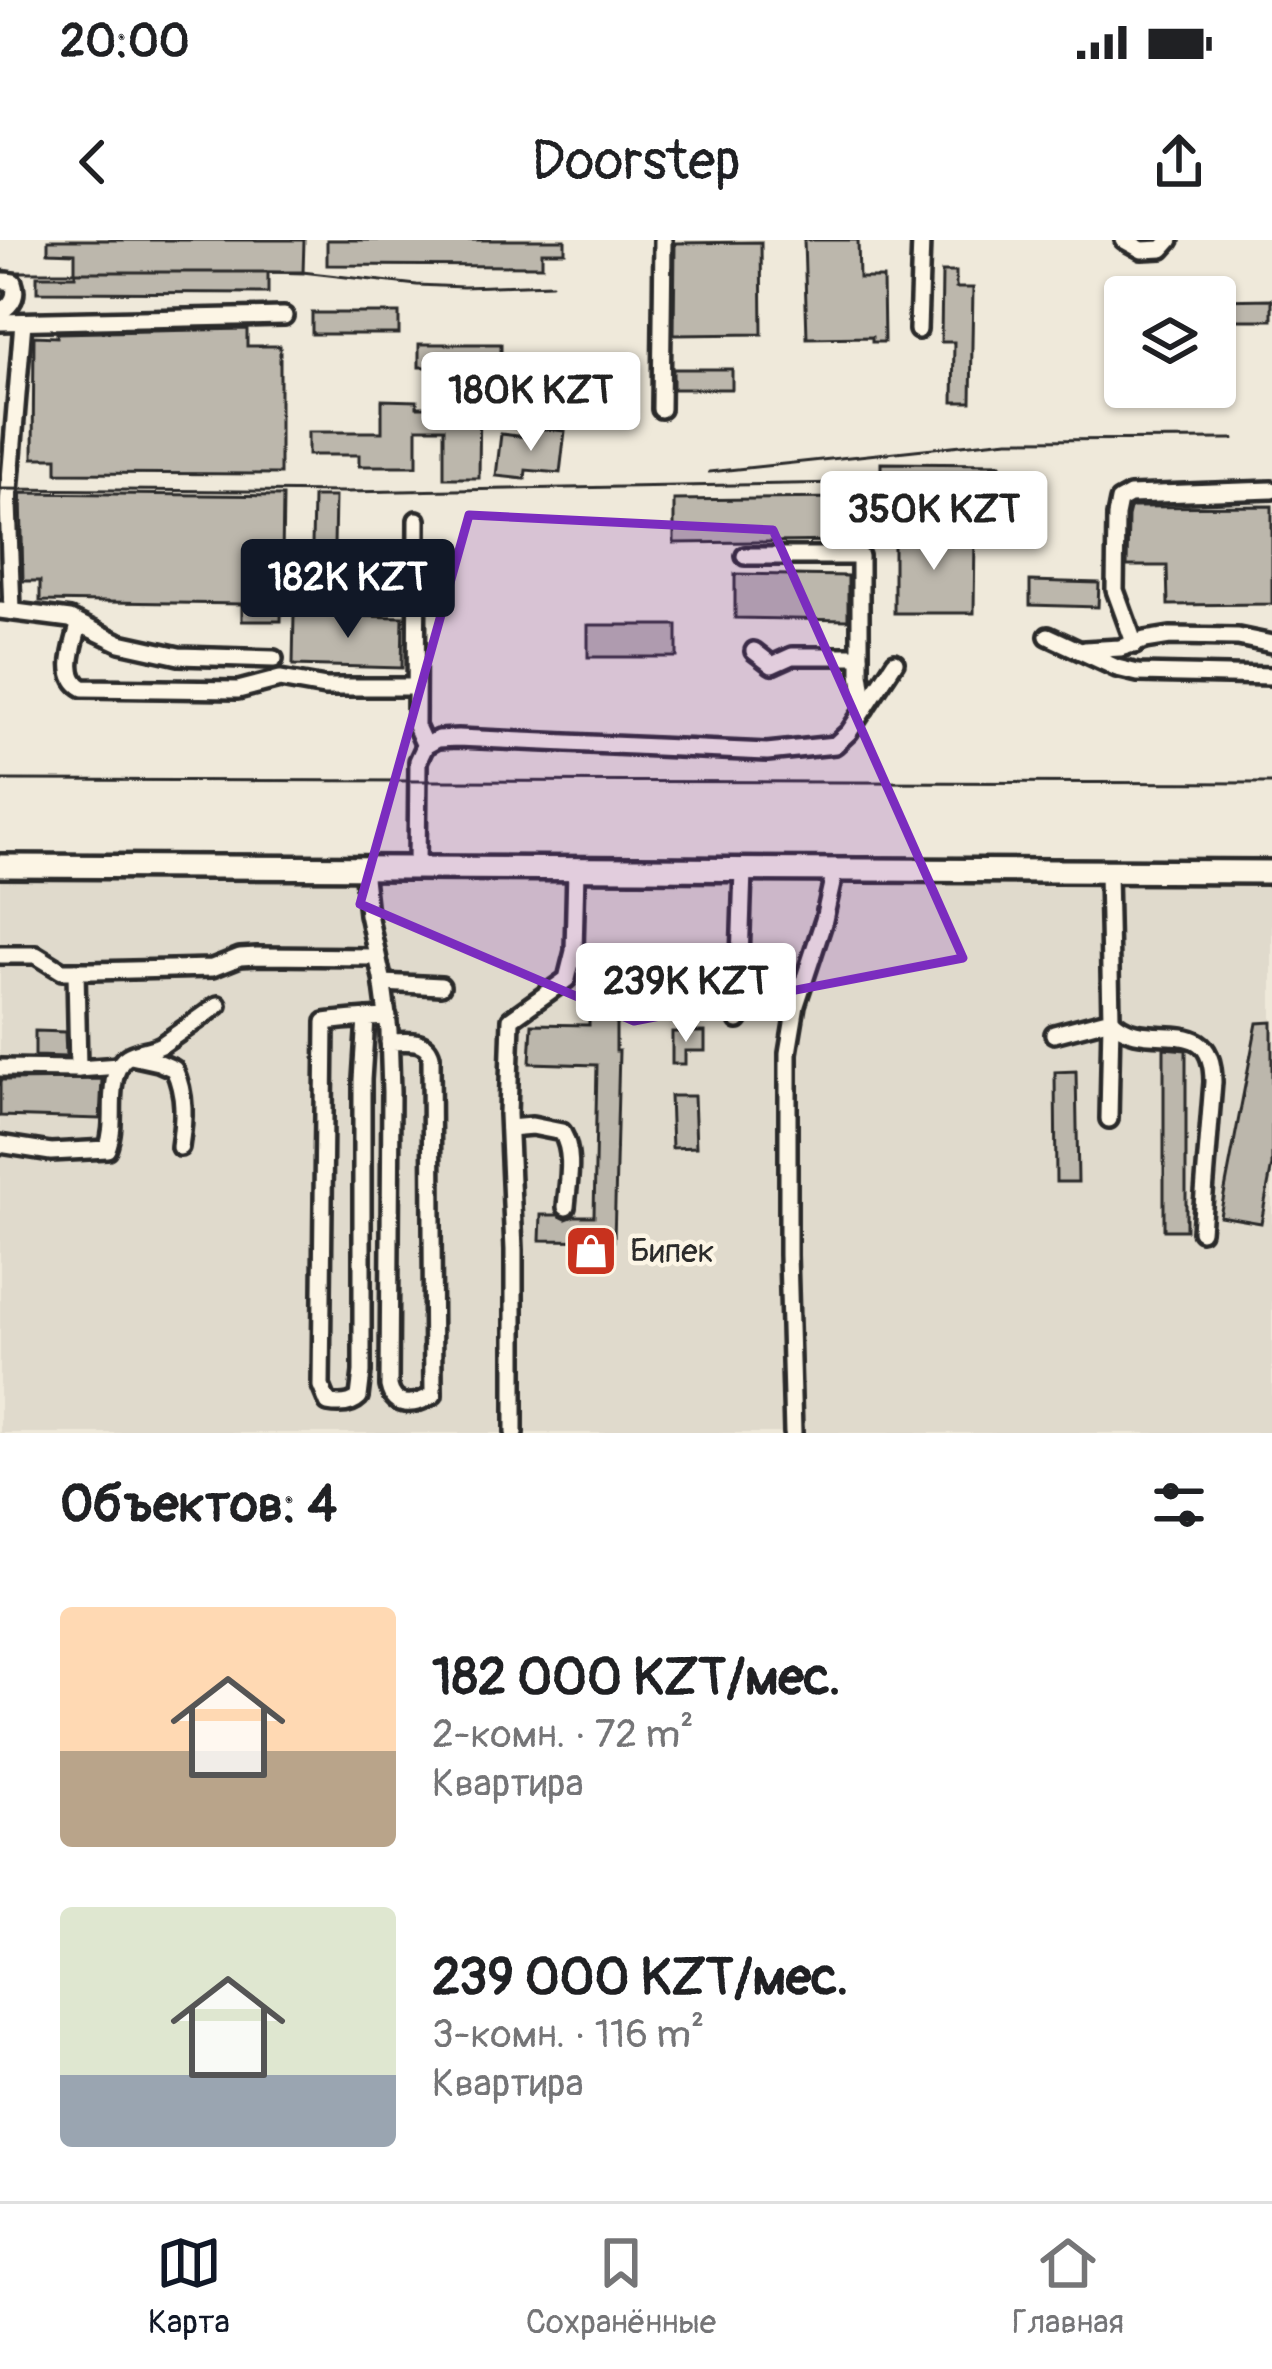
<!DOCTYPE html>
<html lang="ru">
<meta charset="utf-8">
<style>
:root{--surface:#fff;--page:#f6f6f6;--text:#202124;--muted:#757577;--line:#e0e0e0;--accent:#111827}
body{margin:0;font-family:Pangolin,sans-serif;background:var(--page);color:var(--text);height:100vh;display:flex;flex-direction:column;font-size:45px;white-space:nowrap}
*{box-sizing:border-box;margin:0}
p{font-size:39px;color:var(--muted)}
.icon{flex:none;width:66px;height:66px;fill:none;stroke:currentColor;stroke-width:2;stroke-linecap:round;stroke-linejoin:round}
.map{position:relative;height:1193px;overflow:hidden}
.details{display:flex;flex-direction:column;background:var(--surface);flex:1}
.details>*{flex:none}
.buttons{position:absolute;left:1104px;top:36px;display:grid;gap:24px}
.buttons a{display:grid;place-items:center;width:132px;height:132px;border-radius:12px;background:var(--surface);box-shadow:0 3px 9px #0004;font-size:60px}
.price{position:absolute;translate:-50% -102px;padding:0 27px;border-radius:12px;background:#fff;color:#222;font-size:39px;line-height:78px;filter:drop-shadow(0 3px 6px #0008)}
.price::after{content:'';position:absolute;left:50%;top:72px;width:36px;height:27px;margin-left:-18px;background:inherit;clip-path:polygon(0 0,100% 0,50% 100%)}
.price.current{background:var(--accent);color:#fff}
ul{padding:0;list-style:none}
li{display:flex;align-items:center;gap:36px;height:300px;padding:0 60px}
li span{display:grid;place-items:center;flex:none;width:336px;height:240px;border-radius:12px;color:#555}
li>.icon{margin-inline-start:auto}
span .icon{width:144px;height:144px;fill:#fffc;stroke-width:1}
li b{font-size:51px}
h2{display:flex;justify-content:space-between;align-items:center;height:144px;padding:0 60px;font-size:51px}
.status{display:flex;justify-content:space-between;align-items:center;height:84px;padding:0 60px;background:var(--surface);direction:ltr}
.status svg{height:33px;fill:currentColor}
header{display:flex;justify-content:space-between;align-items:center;height:156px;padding:0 60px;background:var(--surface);font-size:54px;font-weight:600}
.tabs{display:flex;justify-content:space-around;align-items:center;height:168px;border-top:3px solid var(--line);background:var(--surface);font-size:33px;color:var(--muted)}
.tabs a{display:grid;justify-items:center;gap:6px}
.tabs .current{color:var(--accent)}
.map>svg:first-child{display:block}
</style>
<div class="status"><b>20:00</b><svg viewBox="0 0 49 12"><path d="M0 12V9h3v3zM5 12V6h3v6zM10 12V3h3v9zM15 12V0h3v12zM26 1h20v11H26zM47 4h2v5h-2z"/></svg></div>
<header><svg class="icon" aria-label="back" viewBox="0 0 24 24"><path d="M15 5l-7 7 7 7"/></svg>Doorstep<svg class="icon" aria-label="share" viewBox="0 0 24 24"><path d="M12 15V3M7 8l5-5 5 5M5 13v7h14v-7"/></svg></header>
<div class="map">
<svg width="1272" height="1193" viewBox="0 0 1272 1193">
<rect width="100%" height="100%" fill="#efe9da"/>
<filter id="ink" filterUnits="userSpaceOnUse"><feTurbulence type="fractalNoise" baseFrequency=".00833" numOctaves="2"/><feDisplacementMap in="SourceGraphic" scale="24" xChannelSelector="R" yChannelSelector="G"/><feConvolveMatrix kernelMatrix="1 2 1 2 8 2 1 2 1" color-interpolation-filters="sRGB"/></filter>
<g filter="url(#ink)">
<polygon fill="#e0dacc" points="0,626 1272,632 1272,1193 0,1193"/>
<g fill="#bcb7ac" stroke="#2b2b2b" stroke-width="3">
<polygon points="48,0 304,0 303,33 268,32 268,53 37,52 37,36 75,36 75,13 48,12"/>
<polygon points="327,0 565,0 565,12 542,12 542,26 327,25"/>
<polygon points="804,0 858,0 859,38 883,38 884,102 872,102 872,97 807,98"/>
<polygon points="761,2 762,94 674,95 675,3"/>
<polygon points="942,32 956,32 956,48 973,48 971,162 953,162 954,102 941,102"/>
<polygon points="1272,59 1272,80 1215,80 1215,60"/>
<rect x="312" y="73" width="87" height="21"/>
<polygon points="247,89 247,106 280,106 280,234 57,233 57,218 33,218 34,96 57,97 57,93"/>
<polygon points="419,104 501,104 501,128 488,128 488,155 480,155 479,238 444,238 444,188 417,188 417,226 359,226 359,215 308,215 308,192 382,192 382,160 417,161 417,167 435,167 435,127 419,127"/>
<rect x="673" y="129" width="59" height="20"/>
<polygon points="536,188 565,191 560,233 526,230 525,239 496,236 501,194 535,198"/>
<polygon points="881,223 1000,224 999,269 881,267"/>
<polygon points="21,253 283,256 281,381 242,381 242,364 40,361 40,341 23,341"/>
<polygon points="313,257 335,257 333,356 311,355"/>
<polygon points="845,258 846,301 674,303 674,260"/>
<polygon points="1272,266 1272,364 1168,365 1167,326 1127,326 1128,277 1130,269 1133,267"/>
<polygon points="894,293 975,294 974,373 894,373"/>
<polygon points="735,334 848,336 848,380 735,378"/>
<polygon points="1030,341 1099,343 1098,367 1030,365"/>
<polygon points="294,375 403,377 402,428 293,425"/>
<rect x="588" y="385" width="89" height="32"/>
<polygon points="589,741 620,742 620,783 616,783 616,811 619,811 614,1001 540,1000 541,975 558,975 566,979 574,976 594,976 597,825 530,823 532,784 589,785"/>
<polygon points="1272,782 1272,925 1261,983 1220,976 1257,783"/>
<polygon points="35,791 65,792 66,817 35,816"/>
<polygon points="672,792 705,792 705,811 685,811 685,824 672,824"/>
<polygon points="1164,808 1186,810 1186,990 1164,990"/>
<polygon points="1076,831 1078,942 1056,942 1055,832"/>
<polygon points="102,839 100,879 0,876 0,840"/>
<polygon points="670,856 694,856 696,907 672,908"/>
</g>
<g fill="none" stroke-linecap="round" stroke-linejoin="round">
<g stroke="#2b2b2b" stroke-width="24">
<g id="minor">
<polyline points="1124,0 1142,10 1162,9 1170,0"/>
<path d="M0,40L13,42C18,56 12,65 0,72"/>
<polyline points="0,82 284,76"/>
<polyline points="918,90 921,0"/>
<polyline points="661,169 663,0"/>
<polyline points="417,280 416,486 425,506"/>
<polyline points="745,316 860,316 860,433 865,468"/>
<polyline points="0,370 70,379 120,403 179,416 274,419"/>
<polyline points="12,370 8,264 23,82"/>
<path d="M79,385C74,406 61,436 83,448L238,450L280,439L325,447H416"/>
<polyline points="1048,396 1117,428 1138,433 1272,436"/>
<polyline points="1135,405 1115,350 1116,276 1119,261 1130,255 1272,250"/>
<polyline points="1085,410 1120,408 1145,400 1170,396 1238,397 1272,404"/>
<polyline points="754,411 772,425 792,416 860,416"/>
<path d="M363,628L368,674L382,738L389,791L391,852L389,1146C394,1170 416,1165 433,1155L431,816C426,797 405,802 389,802"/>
<polyline points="417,628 418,521 425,506 438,499 458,498 767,512 835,505 849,492 895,422"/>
<polyline points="0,715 36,715 62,731 92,731 212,728 240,717 257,716 376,717"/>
<polyline points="76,731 78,829"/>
<polyline points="383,743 441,746"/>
<path d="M366,778L362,840V1132L359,1157C351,1165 339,1165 328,1163L321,1146L325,782C346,779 367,778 388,777"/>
<polyline points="738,780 743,630"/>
<polyline points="1054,794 1111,779 1108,632"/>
<path d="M131,816L158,822L174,829C186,855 184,880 180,907"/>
<polyline points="0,828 78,829 119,826"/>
<path d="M1109,879L1111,779C1145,817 1213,766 1213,842L1201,991"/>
<path d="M509,888L532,886L562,892C575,915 568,942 566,967"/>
<path d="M0,904L51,912L107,909C117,884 108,857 116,833C118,827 122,820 127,817C137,810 153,811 163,804C181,791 200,779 218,765"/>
<polyline points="514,1193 514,1010 508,874 511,779 567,739 574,711 576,629"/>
<polyline points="793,1193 788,1015 788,813 796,765 824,680 835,630"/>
</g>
</g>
<g stroke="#2b2b2b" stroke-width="30">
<polyline id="major" points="0,626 1272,632"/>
</g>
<use href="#minor" stroke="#fcf5e5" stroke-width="15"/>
<use href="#major" stroke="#fcf5e5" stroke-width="21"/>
<g stroke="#2b2b2b" stroke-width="3">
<polyline points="0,32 302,32 417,45 463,47 552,44"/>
<polyline points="709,232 1008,200 1234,199"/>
<polyline points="0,249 346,252 844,243"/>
<polyline points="0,540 1272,543"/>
</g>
</g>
</g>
<path fill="#7b2cbf" fill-opacity="0.2" stroke="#7b2cbf" stroke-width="9" stroke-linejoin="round" d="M469,275L773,290L963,718L634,781L360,664Z"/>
<defs>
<g id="shop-square" transform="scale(2.7)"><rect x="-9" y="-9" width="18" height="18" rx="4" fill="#c8321e" stroke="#fcf5e5"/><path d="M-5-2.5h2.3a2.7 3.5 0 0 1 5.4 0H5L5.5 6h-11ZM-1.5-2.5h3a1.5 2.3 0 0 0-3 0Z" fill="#fff"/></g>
</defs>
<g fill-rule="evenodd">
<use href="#shop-square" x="591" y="1011"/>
</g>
<g text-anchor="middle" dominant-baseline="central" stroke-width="9" stroke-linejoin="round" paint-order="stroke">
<g font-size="33" fill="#2b2b2b" stroke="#fcf5e5" text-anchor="start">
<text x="630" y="1011">Бипек</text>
</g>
</g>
</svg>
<div class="buttons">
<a><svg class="icon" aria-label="layers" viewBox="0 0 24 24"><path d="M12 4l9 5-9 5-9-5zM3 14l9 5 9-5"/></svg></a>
</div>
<b class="price" style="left:531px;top:214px">180K KZT</b>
<b class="price" style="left:934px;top:333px">350K KZT</b>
<b class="price current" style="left:348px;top:401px">182K KZT</b>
<b class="price" style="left:686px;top:805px">239K KZT</b>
</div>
<section class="details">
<h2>Объектов: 4<svg class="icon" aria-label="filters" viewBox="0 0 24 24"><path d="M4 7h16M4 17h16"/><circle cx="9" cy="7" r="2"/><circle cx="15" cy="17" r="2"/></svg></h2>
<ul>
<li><span style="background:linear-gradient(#ffd9b3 60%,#b9a48a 0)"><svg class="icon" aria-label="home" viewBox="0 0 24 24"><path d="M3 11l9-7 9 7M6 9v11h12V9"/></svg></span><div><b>182 000 KZT/мес.</b><p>2-комн. · 72 m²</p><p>Квартира</p></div></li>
<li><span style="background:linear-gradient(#dfe7d0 70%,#9aa5b1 0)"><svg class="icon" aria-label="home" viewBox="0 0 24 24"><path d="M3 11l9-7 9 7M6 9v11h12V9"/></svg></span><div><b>239 000 KZT/мес.</b><p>3-комн. · 116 m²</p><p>Квартира</p></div></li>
</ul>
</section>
<nav class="tabs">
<a class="current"><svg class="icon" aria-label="map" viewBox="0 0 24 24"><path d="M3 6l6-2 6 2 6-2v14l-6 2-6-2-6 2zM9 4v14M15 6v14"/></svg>Карта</a>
<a><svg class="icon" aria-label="saved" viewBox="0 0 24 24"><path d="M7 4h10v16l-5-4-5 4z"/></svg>Сохранённые</a>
<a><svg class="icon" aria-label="home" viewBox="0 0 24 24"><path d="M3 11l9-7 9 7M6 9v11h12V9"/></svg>Главная</a>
</nav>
